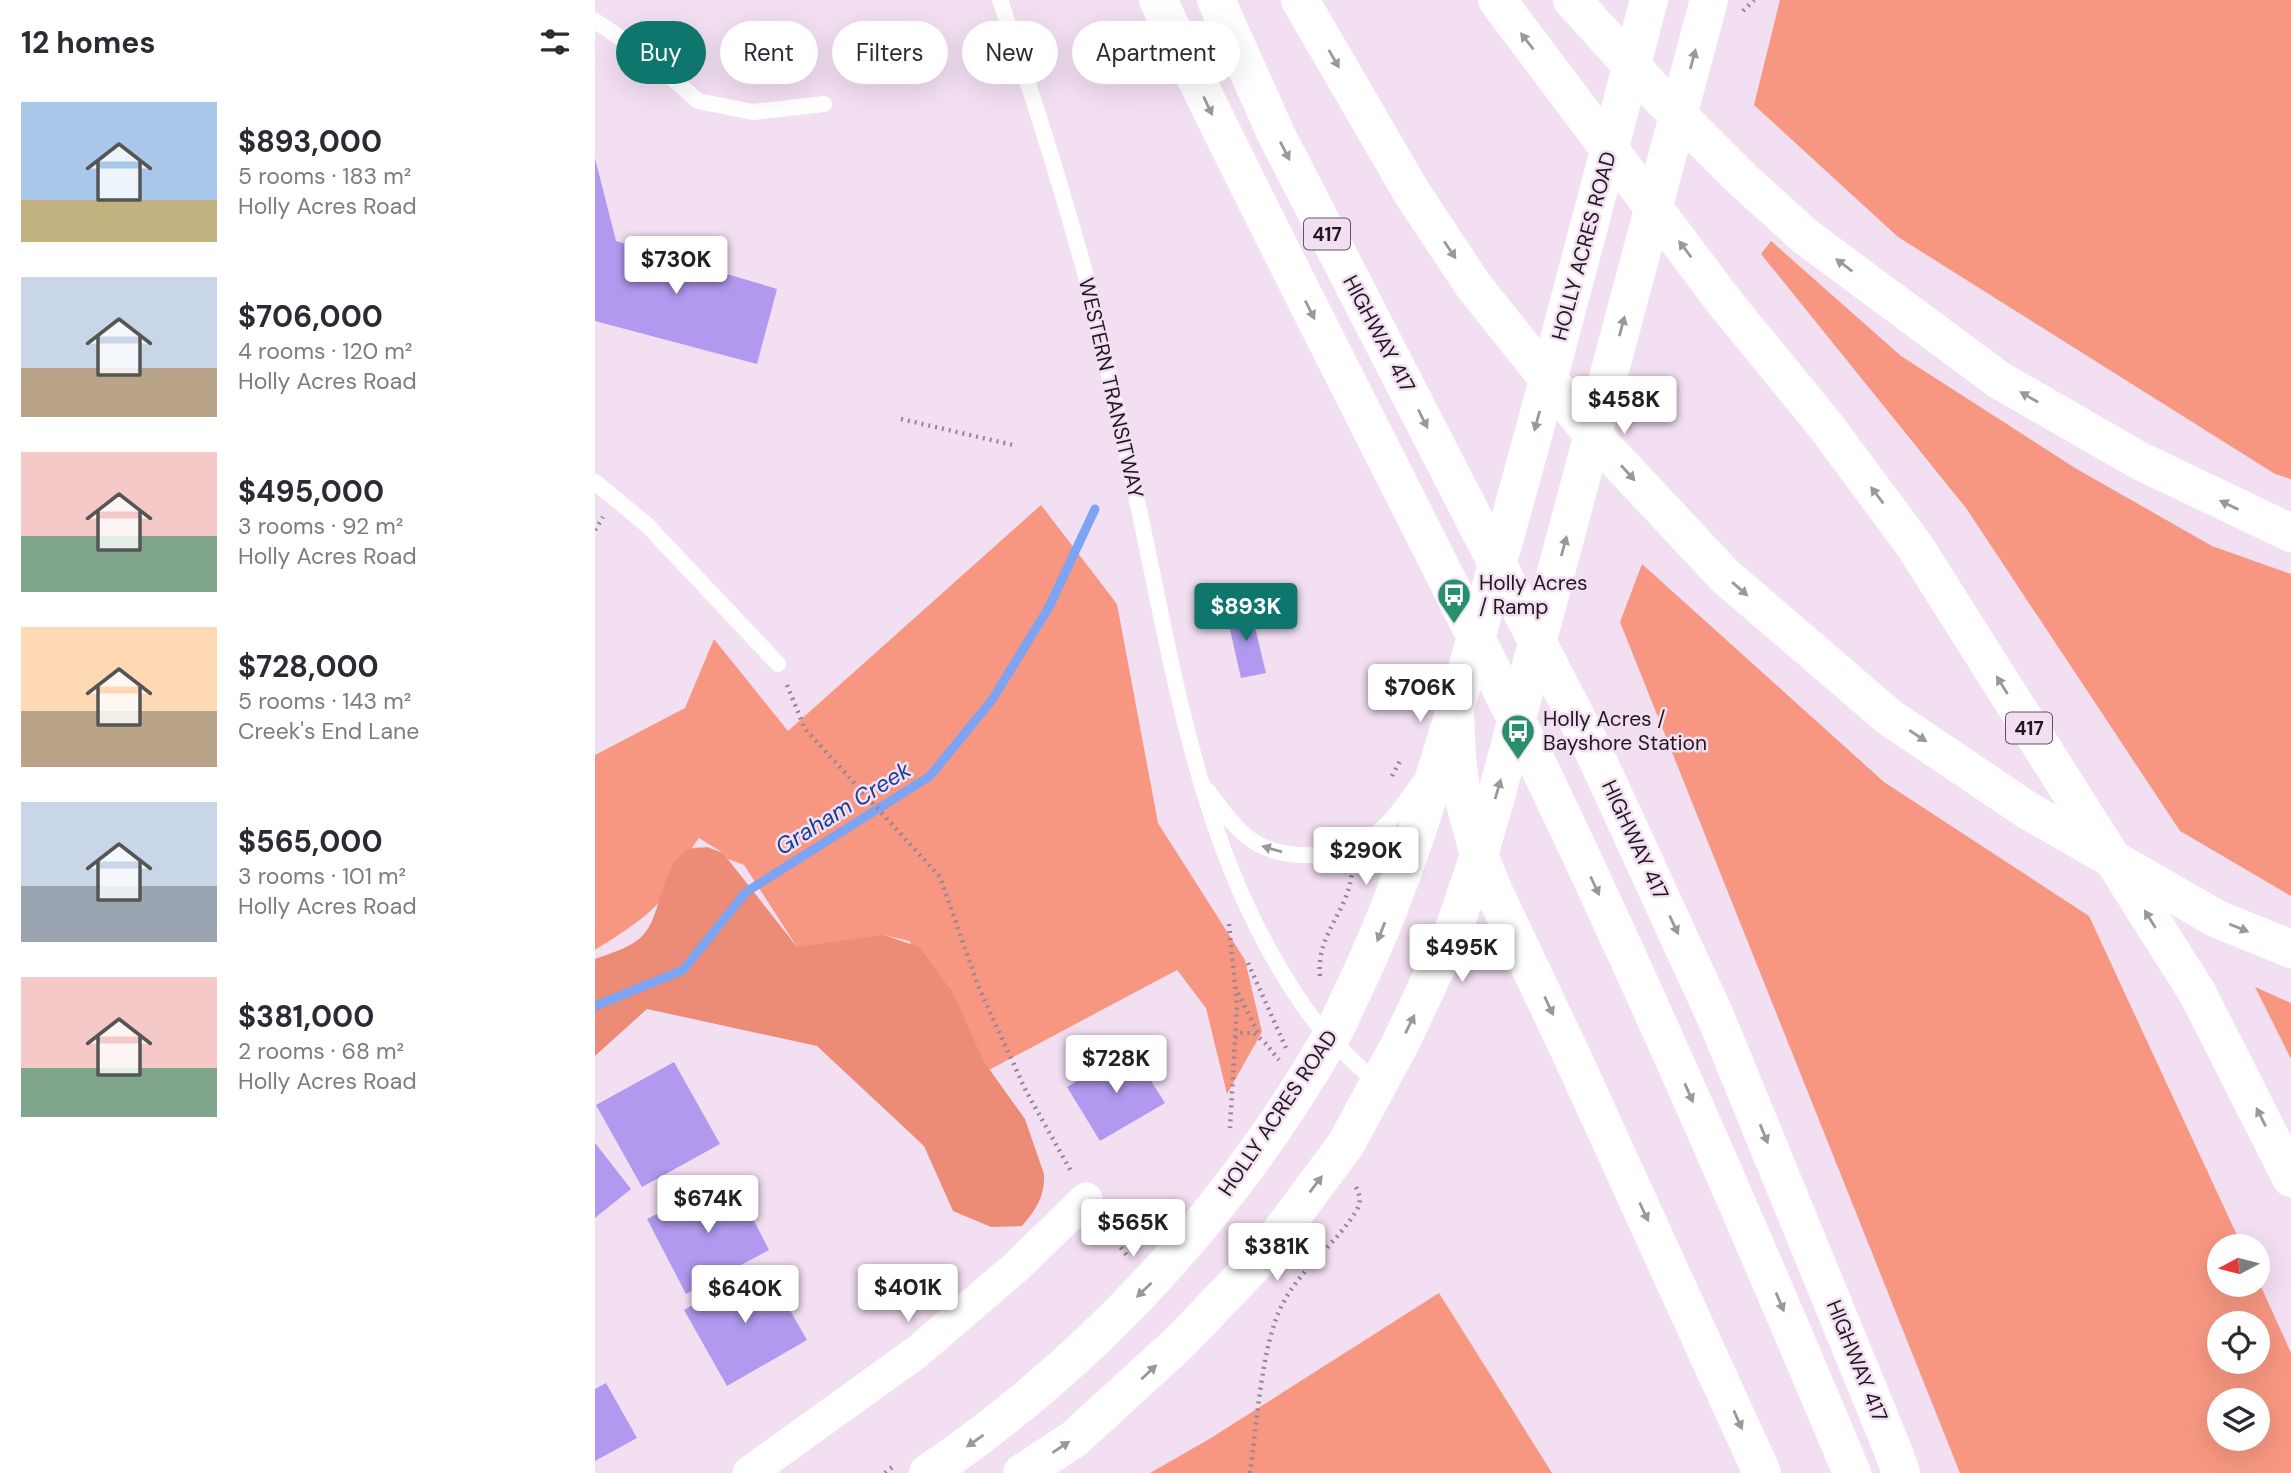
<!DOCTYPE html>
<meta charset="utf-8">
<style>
:root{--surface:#fff;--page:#f2f2f3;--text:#2b2b33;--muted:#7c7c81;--accent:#0f766e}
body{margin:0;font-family:"DM Sans",sans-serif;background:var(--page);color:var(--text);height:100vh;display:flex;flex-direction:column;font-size:26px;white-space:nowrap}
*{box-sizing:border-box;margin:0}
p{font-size:23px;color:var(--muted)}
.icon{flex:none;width:38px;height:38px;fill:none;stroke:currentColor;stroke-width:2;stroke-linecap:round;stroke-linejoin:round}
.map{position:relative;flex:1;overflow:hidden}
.drawer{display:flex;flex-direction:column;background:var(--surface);width:595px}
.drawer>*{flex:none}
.top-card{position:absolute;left:21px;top:21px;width:665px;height:63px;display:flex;gap:14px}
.needle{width:46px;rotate:263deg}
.controls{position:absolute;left:1612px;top:1234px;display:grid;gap:14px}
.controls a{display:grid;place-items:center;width:63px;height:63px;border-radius:50%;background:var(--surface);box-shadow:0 7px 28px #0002;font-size:35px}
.price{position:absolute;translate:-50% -60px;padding:0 16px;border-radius:7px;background:#fff;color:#222;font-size:23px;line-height:46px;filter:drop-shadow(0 2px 4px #0008)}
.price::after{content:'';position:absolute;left:50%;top:42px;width:21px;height:16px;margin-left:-10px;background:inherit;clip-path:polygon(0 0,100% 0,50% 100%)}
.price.active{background:var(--accent);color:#fff}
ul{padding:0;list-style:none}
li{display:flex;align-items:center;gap:21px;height:175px;padding:0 21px}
li span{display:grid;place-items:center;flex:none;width:196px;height:140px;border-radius:0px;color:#555}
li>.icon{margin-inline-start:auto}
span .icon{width:84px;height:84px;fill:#fffc;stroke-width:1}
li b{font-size:30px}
h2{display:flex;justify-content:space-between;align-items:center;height:84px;padding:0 21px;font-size:30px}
.pill{padding:0 24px;border-radius:32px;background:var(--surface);box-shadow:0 7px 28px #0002;font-size:24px;line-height:63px}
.pill.active{background:var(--accent);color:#fff}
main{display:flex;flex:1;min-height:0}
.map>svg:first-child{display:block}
</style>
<main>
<section class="drawer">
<h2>12 homes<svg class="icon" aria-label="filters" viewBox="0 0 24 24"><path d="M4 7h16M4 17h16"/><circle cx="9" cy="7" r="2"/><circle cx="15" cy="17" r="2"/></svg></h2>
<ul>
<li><span style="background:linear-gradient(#a9c7e8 70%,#c2b280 0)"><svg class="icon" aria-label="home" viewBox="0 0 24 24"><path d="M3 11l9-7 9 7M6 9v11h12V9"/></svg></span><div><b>$893,000</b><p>5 rooms · 183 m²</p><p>Holly Acres Road</p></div></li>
<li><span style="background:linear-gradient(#c9d6e8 65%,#b9a48a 0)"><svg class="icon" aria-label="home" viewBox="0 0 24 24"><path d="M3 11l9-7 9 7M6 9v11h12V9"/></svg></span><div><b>$706,000</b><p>4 rooms · 120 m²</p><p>Holly Acres Road</p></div></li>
<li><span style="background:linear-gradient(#f6c9c9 60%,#7fa58c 0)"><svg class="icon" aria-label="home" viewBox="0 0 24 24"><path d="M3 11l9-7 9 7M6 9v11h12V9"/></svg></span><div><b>$495,000</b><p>3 rooms · 92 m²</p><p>Holly Acres Road</p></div></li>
<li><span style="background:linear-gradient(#ffd9b3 60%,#b9a48a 0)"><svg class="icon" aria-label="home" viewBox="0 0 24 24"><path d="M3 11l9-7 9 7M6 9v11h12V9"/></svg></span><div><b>$728,000</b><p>5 rooms · 143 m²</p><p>Creek's End Lane</p></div></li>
<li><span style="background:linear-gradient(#c9d6e8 60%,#9aa5b1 0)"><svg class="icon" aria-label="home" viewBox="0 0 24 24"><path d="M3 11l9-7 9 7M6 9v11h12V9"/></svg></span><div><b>$565,000</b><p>3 rooms · 101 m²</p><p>Holly Acres Road</p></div></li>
<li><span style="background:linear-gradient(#f6c9c9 65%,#7fa58c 0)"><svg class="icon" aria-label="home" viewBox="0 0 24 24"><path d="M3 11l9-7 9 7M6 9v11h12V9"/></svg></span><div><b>$381,000</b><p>2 rooms · 68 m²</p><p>Holly Acres Road</p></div></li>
</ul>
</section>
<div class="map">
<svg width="1696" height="1473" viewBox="0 0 1696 1473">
<rect width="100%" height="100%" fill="#f3dff2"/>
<g fill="#f79782" fill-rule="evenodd">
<polygon points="1185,0 1696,0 1696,479 1680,474 1303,237 1159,105"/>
<polygon points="1176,241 1306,356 1480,468 1617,546 1696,574 1696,896 1585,831 1371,508 1166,254"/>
<path d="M446,505L522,604L563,823L650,960L667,1032L632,1094L611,1008L582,970L394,1070L314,941L289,935L215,955L202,947L149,865L133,859L128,853L104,838C89,857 81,880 66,900C54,916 18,939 0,950V755L90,708L119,639L193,731Z"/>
<path d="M1047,564L1289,782L1494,916L1647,1246H1624V1284H1662L1663,1280L1696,1353V1473H1365L1025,622ZM1662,1323V1362H1624V1323ZM1662,1400V1438H1624V1400Z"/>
<polygon points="1660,987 1696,1003 1696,1059"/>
<polygon points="844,1293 957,1473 555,1473 616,1438"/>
</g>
<path fill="#ec8b76" d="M112,847L128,853L202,947L289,935L324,947L358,993L389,1062L430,1119L449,1174C450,1196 441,1210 427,1226L396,1227L358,1211L329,1146L222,1046L52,1009L0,1056V959C18,952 41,947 52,930C67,909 67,862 95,849C100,847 107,848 112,847Z"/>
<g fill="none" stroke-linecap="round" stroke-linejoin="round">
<polyline stroke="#7ca4f2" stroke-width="9" points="0,1006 88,970 151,892 335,776 397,700 454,607 500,509"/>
</g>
<g fill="#b099ee">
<polygon points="0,158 21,241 182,289 162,364 0,321"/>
<polygon points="655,607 671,673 646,678 631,612"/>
<polygon points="535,1048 570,1103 505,1141 472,1087"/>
<polygon points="79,1062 125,1144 47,1187 1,1105"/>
<polygon points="0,1143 36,1189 0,1218"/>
<polygon points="136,1176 174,1250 91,1294 52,1219"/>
<polygon points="169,1265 212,1340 132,1386 89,1310"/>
<polygon points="11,1383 42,1438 0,1461 0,1389"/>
</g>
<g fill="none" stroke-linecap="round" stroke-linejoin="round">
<g stroke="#948694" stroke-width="4.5" stroke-dasharray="2 5" stroke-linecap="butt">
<polyline points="1148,11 1159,0"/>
<polyline points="306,419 418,445"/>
<polyline points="0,530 8,517"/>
<polyline points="192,685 210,729 345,877 384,988 431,1091 477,1173"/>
<polyline points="797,776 806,759"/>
<polyline points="634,924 642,1005 635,1128"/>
<polyline points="653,963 691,1048"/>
<path d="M725,976C721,933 753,914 757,871"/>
<polyline points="643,993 664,1035"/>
<polyline points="640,1038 647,1033 659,1033 671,1044 684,1060"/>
<polyline points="509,1225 533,1257"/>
<polyline points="290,1473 300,1465"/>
<path d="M655,1473C662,1426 666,1346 687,1305C705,1269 739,1246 760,1213C766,1204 766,1197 761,1187"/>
</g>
<g stroke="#fff" stroke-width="16">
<path d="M405,0C436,90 465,181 490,273C506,334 518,395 532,455C576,643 596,846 710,1008C730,1037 757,1060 782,1083"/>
<polyline points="0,21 51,55 103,101 158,112 229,104"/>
<polyline points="0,482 52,525 183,664"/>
<path d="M612,790C626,808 642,833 663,844C694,861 743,858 772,840C794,827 809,804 823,784"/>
</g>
<polyline stroke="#fff" stroke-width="33" points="154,1473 322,1352 421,1267 491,1199"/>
<g stroke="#fff" stroke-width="38">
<path d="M333,1473C496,1362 634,1213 733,1042C743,1025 750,1007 759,989C813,877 846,756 881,638C943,426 997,213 1054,0"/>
<polyline points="427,1473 479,1439 587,1340 670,1253 751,1144 805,1044 858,932 884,855 902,793 1114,0"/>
</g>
<g stroke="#fff" stroke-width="38">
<path d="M563,0C671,227 788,449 899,674C1028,936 1144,1204 1257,1473"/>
<polyline points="621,0 682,136 999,752 1121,1018 1297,1448 1306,1473"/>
<polyline points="705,0 817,193 878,285 997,434 1130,576 1294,717 1432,810 1622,919 1696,949"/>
<polyline points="902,0 1131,304 1230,425 1319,545 1603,994 1696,1178"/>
<polyline points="977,0 1065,97 1148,180 1211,237 1404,380 1545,461 1696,533"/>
<polyline points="860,712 862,759 866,789 884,855 900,894 976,1054 1167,1473"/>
</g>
</g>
<defs><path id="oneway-solid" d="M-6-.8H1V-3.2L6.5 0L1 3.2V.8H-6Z" transform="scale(1.75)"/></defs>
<g fill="#9b989b">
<use href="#oneway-solid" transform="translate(932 41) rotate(-128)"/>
<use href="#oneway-solid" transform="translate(739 59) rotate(60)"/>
<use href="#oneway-solid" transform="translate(1098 59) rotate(-75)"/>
<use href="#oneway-solid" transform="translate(613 106) rotate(65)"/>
<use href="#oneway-solid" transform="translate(690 151) rotate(63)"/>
<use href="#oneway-solid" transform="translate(1090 249) rotate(-127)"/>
<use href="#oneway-solid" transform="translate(855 250) rotate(56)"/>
<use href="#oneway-solid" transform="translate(1249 265) rotate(-143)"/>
<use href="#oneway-solid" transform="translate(715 310) rotate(63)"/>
<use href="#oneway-solid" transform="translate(1027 326) rotate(-75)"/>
<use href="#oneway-solid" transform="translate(1434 397) rotate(-150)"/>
<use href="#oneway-solid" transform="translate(828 419) rotate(63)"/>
<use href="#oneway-solid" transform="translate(942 421) rotate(105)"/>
<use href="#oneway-solid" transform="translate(1033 473) rotate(48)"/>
<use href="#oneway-solid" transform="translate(1282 495) rotate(-127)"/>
<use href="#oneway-solid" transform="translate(1634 505) rotate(-154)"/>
<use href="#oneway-solid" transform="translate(969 546) rotate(-75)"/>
<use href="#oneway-solid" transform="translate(1145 589) rotate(41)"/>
<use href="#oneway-solid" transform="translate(1407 685) rotate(-122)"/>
<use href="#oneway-solid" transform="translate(1323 736) rotate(34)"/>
<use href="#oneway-solid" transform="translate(903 789) rotate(-74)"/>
<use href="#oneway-solid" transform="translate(677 849) rotate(-164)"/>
<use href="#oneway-solid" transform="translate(1000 886) rotate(65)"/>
<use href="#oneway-solid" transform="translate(1555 919) rotate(-122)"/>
<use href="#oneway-solid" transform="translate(1079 925) rotate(65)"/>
<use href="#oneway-solid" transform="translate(1644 928) rotate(22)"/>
<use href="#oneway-solid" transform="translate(786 932) rotate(112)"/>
<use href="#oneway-solid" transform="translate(954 1006) rotate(65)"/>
<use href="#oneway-solid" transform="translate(815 1024) rotate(-64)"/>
<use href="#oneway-solid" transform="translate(1094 1093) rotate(66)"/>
<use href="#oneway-solid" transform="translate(1666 1117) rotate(-117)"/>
<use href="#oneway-solid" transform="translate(1169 1134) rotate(68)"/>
<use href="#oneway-solid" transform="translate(721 1184) rotate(-53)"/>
<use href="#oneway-solid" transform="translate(1049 1212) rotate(65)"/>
<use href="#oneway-solid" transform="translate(549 1290) rotate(136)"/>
<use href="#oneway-solid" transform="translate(1185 1302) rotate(67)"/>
<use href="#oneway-solid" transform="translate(554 1372) rotate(-43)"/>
<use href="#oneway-solid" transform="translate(1143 1420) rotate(66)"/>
<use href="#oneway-solid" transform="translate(380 1441) rotate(145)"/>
<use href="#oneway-solid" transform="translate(466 1447) rotate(-34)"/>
</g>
<defs>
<g id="bus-pin" transform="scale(1.75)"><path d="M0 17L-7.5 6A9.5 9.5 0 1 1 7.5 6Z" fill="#288f6c" stroke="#f3dff2"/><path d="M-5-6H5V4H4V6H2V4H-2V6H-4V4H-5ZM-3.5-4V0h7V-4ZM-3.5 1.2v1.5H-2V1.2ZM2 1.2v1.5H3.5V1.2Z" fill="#fff"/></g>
</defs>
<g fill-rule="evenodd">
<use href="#bus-pin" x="859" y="595"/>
<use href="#bus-pin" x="923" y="731"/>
</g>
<g text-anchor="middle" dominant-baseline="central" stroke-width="5" stroke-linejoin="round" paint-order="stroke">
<g fill="#f3dff2" stroke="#5f545f" stroke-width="2">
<rect x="709" y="218.5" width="46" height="31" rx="5"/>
<rect x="1411" y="712.5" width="46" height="31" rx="5"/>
</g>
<g font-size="19" font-weight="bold" fill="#201920">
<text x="732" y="234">417</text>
<text x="1434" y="728">417</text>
</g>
<g font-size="21" fill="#201920" stroke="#f3dff2">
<text transform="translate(989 246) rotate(-75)">HOLLY ACRES ROAD</text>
<text transform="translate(784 334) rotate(62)">HIGHWAY 417</text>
<text transform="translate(516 388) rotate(77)">WESTERN TRANSITWAY</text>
<text transform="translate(1040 840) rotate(65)">HIGHWAY 417</text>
<text transform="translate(683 1113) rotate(-56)">HOLLY ACRES ROAD</text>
<text transform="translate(1262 1361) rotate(68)">HIGHWAY 417</text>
</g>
<g font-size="21" fill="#201920" stroke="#f3dff2" text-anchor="start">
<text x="884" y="583">Holly Acres<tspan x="884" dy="24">/ Ramp</tspan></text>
<text x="948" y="719">Holly Acres /<tspan x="948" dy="24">Bayshore Station</tspan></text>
</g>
<g font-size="23" font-style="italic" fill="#173e97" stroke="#f3dff2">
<text transform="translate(248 808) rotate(-32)">Graham Creek</text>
</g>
</g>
</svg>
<div class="controls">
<a><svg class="needle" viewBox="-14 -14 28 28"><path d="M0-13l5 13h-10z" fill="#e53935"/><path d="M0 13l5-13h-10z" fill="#7c7c81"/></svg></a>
<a><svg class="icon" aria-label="locate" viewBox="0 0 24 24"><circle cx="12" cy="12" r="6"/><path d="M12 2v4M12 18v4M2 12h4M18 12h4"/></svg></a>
<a><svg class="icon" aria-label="layers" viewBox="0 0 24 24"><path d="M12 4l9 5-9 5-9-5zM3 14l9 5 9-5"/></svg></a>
</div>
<b class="price" style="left:81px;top:296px">$730K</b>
<b class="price" style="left:1029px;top:436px">$458K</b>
<b class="price active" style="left:651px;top:643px">$893K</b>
<b class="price" style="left:825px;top:724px">$706K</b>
<b class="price" style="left:771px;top:887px">$290K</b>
<b class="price" style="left:867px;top:984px">$495K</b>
<b class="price" style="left:521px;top:1095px">$728K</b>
<b class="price" style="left:113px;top:1235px">$674K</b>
<b class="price" style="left:538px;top:1259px">$565K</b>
<b class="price" style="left:682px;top:1283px">$381K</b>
<b class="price" style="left:313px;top:1324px">$401K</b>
<b class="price" style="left:150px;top:1325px">$640K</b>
<div class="top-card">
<a class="pill active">Buy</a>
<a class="pill">Rent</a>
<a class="pill">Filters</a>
<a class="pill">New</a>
<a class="pill">Apartment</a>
</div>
</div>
</main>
